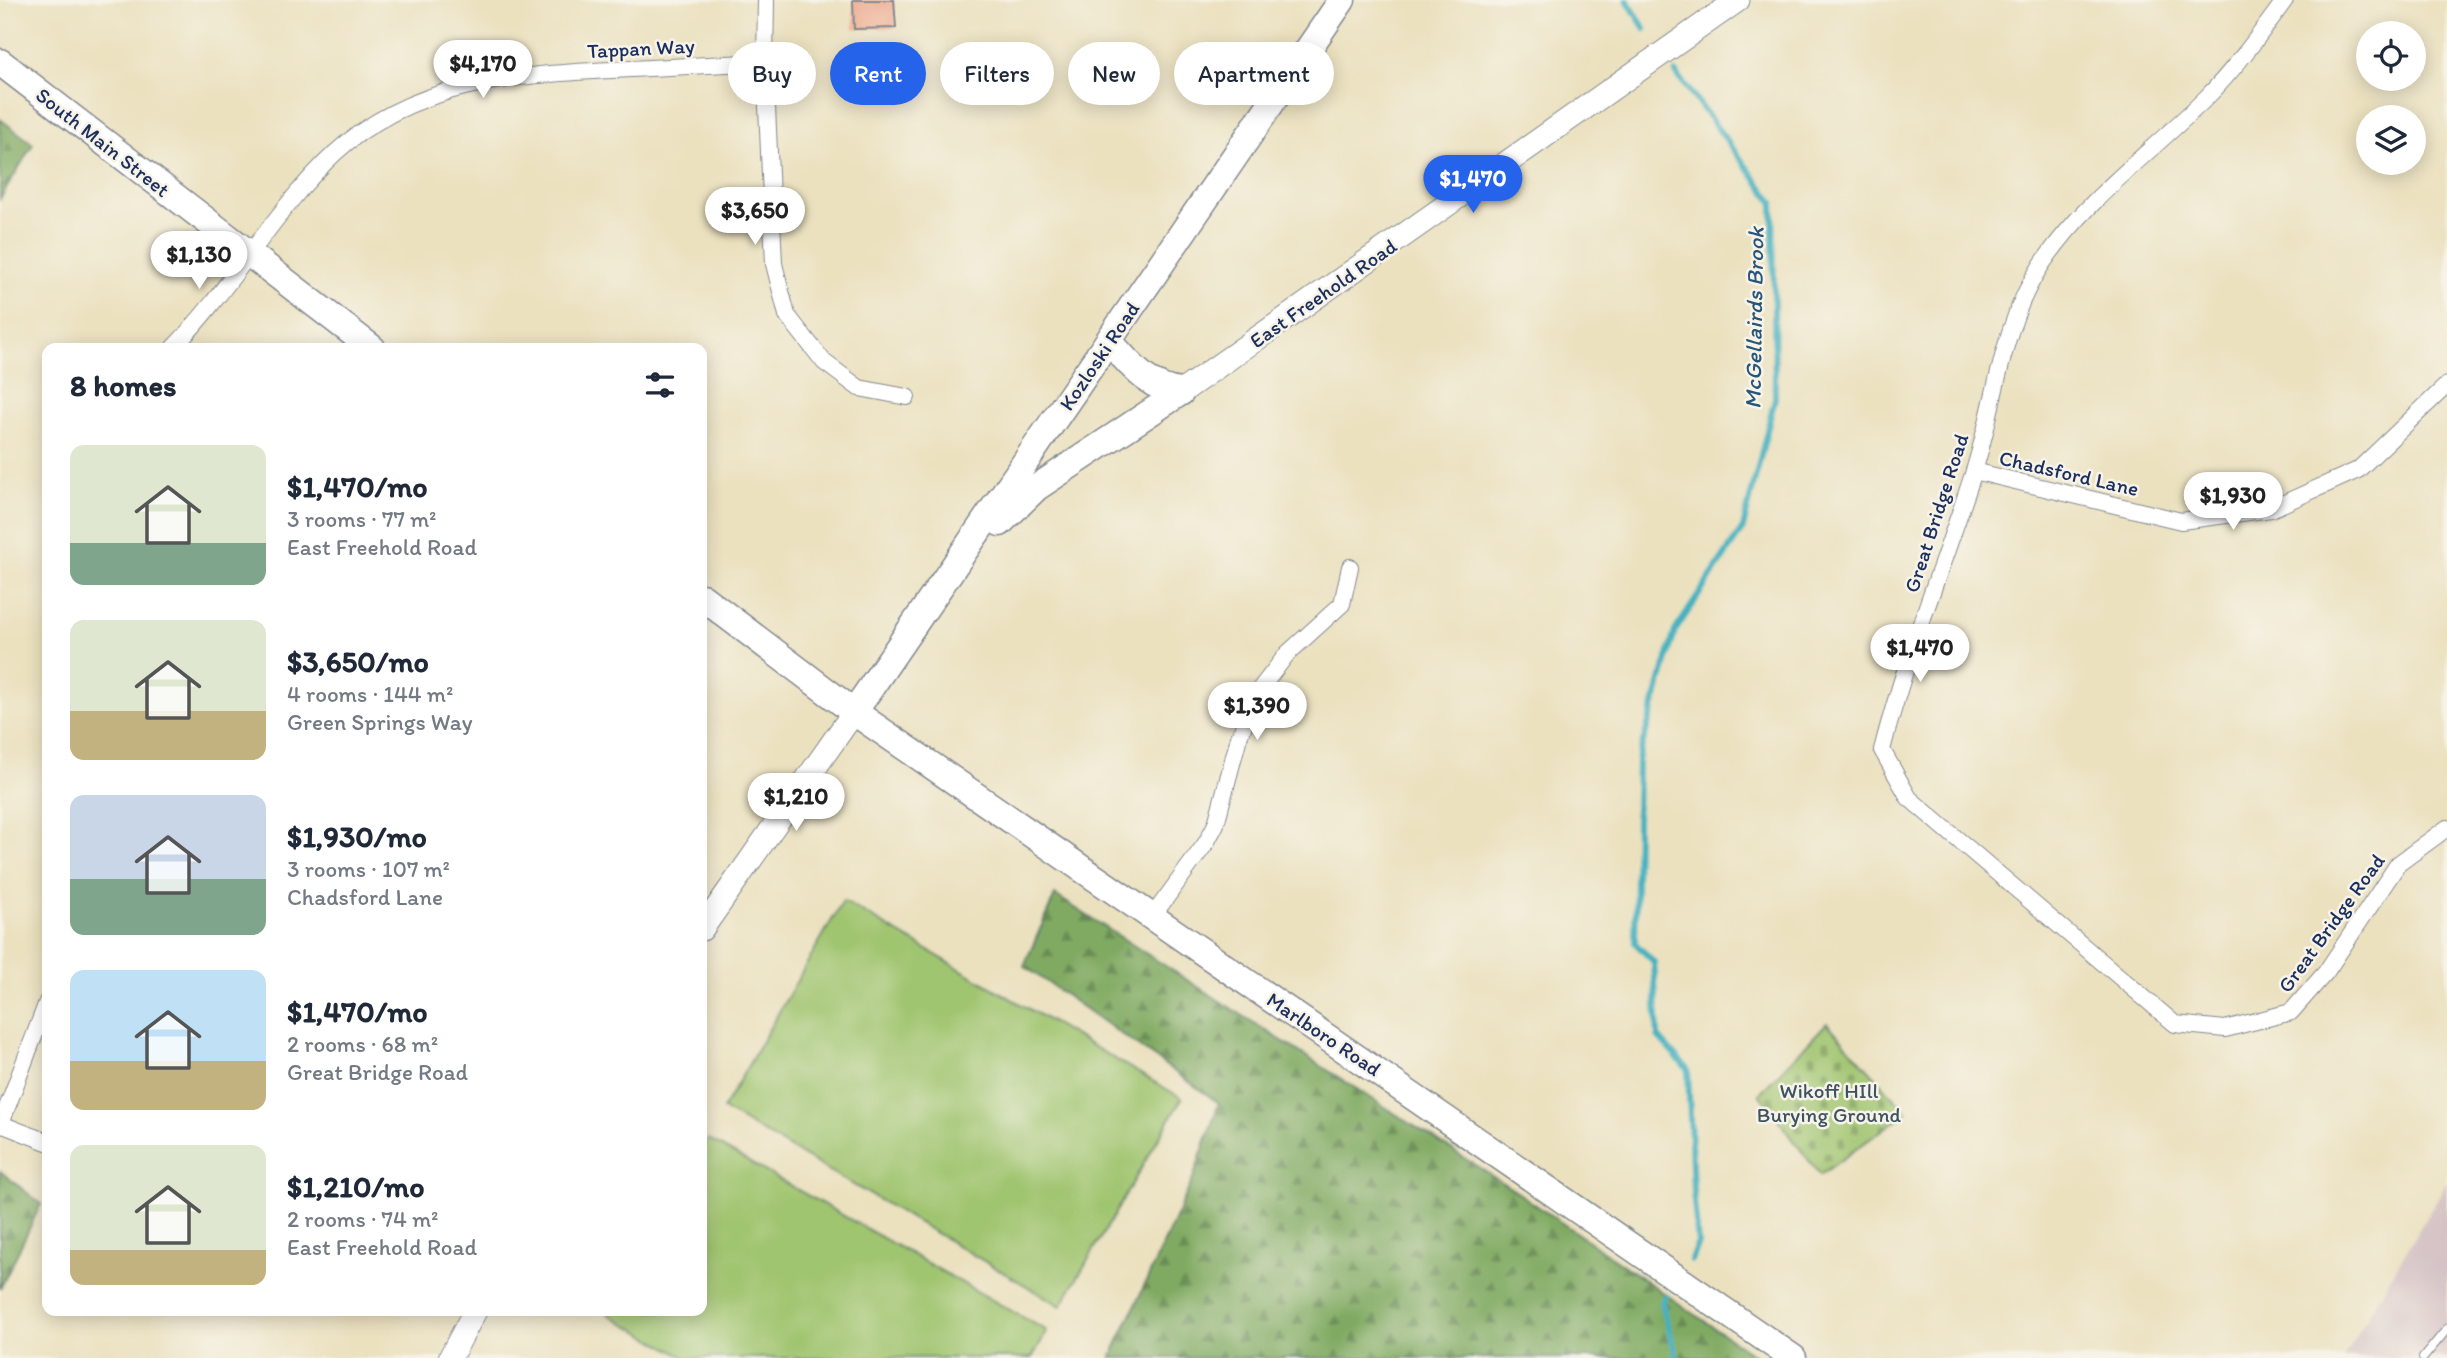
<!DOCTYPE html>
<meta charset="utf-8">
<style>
:root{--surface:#fff;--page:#f2f2f3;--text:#1f2937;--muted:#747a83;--accent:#2563eb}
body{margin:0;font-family:Itim,sans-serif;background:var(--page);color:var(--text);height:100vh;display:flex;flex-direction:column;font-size:26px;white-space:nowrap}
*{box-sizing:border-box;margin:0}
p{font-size:23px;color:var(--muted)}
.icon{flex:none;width:38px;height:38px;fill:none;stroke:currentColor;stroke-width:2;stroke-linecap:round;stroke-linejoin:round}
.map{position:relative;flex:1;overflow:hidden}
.side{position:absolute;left:42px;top:343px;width:665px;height:973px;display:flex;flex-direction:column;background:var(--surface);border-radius:14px;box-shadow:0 4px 18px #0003}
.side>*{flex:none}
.banner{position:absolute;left:728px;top:42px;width:665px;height:63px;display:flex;gap:14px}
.fabs{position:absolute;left:2356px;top:21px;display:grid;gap:14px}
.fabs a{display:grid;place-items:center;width:70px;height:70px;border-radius:50%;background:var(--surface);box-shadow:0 4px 18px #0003;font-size:35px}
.price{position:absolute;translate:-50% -60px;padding:0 16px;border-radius:24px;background:#fff;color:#222;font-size:23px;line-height:46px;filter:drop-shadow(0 2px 4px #0008)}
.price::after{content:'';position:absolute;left:50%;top:42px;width:21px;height:16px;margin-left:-10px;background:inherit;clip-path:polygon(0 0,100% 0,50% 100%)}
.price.active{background:var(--accent);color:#fff}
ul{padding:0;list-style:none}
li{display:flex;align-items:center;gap:21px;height:175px;padding:0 28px}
li span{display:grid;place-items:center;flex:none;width:196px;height:140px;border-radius:14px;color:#555}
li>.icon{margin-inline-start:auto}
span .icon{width:84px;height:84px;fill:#fffc;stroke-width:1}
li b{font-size:30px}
h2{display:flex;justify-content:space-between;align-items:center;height:84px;padding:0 28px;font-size:30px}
.chip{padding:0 24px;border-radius:32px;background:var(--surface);box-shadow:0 4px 18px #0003;font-size:24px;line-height:63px}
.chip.active{background:var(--accent);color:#fff}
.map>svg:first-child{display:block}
</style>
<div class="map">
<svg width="2447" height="1358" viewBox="0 0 2447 1358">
<defs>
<pattern id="forest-firs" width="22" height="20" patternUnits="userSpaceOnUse" patternTransform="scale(1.75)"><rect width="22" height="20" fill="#80aa62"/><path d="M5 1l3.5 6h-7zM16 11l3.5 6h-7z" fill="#688b54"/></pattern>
<pattern id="cemetery-stones" width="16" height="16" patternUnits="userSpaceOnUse" patternTransform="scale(1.75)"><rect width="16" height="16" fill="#a0c56f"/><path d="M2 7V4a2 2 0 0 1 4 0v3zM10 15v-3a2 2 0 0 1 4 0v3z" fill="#82a05e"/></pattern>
</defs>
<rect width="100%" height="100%" fill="#f7f3e8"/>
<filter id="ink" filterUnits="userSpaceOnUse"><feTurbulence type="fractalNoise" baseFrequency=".0143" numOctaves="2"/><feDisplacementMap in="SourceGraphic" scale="14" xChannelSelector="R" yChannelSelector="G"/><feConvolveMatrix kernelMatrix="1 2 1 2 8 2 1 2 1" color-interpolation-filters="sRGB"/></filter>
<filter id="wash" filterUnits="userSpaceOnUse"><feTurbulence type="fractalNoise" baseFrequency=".00686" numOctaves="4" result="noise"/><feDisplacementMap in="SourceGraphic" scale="28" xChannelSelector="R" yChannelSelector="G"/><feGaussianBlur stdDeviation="1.57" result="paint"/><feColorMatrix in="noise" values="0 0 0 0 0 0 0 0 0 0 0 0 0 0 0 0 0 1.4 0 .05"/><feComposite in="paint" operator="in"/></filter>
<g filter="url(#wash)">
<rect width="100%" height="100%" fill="#ebe1bf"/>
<polygon fill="#d2bec2" points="2447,1182 2447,1358 2343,1358"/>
<g fill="url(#forest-firs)" stroke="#4e6c60" stroke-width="2">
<polygon points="0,119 33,144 0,199"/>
<polygon points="1055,895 1517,1192 1758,1358 1111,1358 1191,1184 1219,1103 1024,966"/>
<polygon points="0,1171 41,1204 0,1289"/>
</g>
<polygon fill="url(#cemetery-stones)" stroke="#5e7a66" stroke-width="2" points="1827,1023 1907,1112 1820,1175 1759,1094"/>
<g fill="#a0c56f" stroke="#5e7a66" stroke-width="2">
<polygon points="843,901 1182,1098 1061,1306 723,1109"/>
<polygon points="708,1139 1047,1331 1032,1358 686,1358 608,1314 610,1311 702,1311 702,1149"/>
</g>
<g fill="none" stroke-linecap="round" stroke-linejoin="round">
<g stroke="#44b1c0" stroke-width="6">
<polyline points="1627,0 1645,29"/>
<polyline points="1676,73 1773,202 1775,398 1743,528 1675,631 1638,760 1635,943 1654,962 1658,1037 1688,1070 1693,1191 1698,1243 1691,1260"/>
<polyline points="1666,1296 1662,1303 1677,1358"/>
</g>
</g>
<g id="blocks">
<polygon fill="#eda689" points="853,0 894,0 896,28 854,29"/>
</g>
</g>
<g filter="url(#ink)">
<use href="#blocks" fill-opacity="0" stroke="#83888e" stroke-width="2"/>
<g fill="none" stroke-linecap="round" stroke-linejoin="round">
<g stroke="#83888e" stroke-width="10">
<polyline id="lane" points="2423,1358 2447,1329"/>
</g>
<g stroke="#83888e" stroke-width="18">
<g id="street">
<polyline points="766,0 765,62 774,264 787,315 824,362 859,388 907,397"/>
<path d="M2285,0C2260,34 2235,69 2205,99C2150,153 2086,199 2042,264C2000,326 1996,405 1973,474C1943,566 1906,656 1882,750L1909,798L2175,1024L2225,1029L2291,1012L2326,972L2398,864L2447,828"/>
<path d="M173,348C232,288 273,211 335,153C412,82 513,75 612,70C663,67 714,65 765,62"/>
<polyline points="1974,471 2181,521 2271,509 2358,470 2447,385"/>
<polyline points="1152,917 1206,843 1216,824 1239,737 1260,689 1287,654 1342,604 1350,567"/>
<polyline points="1,1124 47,1142"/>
<polyline points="0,1126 47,1002"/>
</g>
</g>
<g stroke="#83888e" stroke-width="25">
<g id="secondary">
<polyline points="1181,392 1738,0"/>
<polyline points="702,929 854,712"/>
<polyline points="450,1358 475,1311"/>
</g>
</g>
<g stroke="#83888e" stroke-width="29">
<g id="primary">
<polyline points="0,62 372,348"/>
<path d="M1109,341C1130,364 1148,389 1181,392"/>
<polyline points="1000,523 1036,488 1181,392"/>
<polyline points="702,597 854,712 1793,1358"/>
<polyline points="854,712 1342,0"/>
</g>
</g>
<use href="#lane" stroke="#fff" stroke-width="8"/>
<use href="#street" stroke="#fff" stroke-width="16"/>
<use href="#secondary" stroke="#fff" stroke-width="23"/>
<use href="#primary" stroke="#fff" stroke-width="26"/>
</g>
</g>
<g text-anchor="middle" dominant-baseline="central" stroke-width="5" stroke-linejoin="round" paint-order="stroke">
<g font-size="21" fill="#1b2f5e" stroke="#f7f3e8">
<text transform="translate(641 48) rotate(-3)">Tappan Way</text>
<text transform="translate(103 142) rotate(38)">South Main Street</text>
<text transform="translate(1323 293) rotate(-35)">East Freehold Road</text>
<text transform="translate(1099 356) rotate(-56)">Kozloski Road</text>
<text transform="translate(2069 473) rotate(13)">Chadsford Lane</text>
<text transform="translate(1936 513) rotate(-72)">Great Bridge Road</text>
<text transform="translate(2331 923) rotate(-54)">Great Bridge Road</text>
<text transform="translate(1324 1034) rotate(34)">Marlboro Road</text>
</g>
<g font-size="21" fill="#3c5462" stroke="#f7f3e8">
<text x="1829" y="1090">Wikoff HIll<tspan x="1829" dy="24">Burying Ground</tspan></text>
</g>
<g font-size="23" font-style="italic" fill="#27567b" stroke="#f7f3e8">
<text transform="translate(1754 318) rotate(-89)">McGellairds Brook</text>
</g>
</g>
</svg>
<div class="fabs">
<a><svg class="icon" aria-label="locate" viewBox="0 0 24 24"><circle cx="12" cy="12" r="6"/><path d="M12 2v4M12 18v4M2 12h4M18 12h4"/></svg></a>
<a><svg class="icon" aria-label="layers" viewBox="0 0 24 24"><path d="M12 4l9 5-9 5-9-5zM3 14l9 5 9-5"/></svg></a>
</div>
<b class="price" style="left:483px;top:100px">$4,170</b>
<b class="price active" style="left:1473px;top:215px">$1,470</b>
<b class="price" style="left:755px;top:247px">$3,650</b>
<b class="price" style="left:199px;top:291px">$1,130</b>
<b class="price" style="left:2233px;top:532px">$1,930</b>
<b class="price" style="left:1920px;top:684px">$1,470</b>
<b class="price" style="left:1257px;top:742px">$1,390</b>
<b class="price" style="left:796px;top:833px">$1,210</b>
<div class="banner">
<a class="chip">Buy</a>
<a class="chip active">Rent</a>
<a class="chip">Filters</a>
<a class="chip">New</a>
<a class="chip">Apartment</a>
</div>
<section class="side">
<h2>8 homes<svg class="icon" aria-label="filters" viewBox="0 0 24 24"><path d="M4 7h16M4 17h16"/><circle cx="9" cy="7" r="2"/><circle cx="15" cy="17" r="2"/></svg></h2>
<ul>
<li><span style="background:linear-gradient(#dfe7d0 70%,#7fa58c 0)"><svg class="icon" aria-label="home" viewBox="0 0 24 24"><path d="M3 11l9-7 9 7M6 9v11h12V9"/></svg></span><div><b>$1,470/mo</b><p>3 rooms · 77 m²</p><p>East Freehold Road</p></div></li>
<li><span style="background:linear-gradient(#dfe7d0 65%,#c2b280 0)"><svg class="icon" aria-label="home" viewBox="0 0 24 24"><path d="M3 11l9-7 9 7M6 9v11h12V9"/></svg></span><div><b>$3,650/mo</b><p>4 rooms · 144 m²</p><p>Green Springs Way</p></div></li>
<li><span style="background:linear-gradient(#c9d6e8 60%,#7fa58c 0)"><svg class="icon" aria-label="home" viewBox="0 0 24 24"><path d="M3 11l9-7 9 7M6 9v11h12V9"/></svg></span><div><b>$1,930/mo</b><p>3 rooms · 107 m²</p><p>Chadsford Lane</p></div></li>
<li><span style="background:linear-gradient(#bfe0f5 65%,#c2b280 0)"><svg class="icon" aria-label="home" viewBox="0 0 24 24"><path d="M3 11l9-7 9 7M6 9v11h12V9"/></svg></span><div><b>$1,470/mo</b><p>2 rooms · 68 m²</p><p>Great Bridge Road</p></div></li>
<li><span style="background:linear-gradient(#dfe7d0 75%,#c2b280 0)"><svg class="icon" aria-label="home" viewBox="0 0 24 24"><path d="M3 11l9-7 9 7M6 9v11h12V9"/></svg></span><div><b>$1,210/mo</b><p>2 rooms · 74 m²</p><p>East Freehold Road</p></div></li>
</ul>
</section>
</div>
